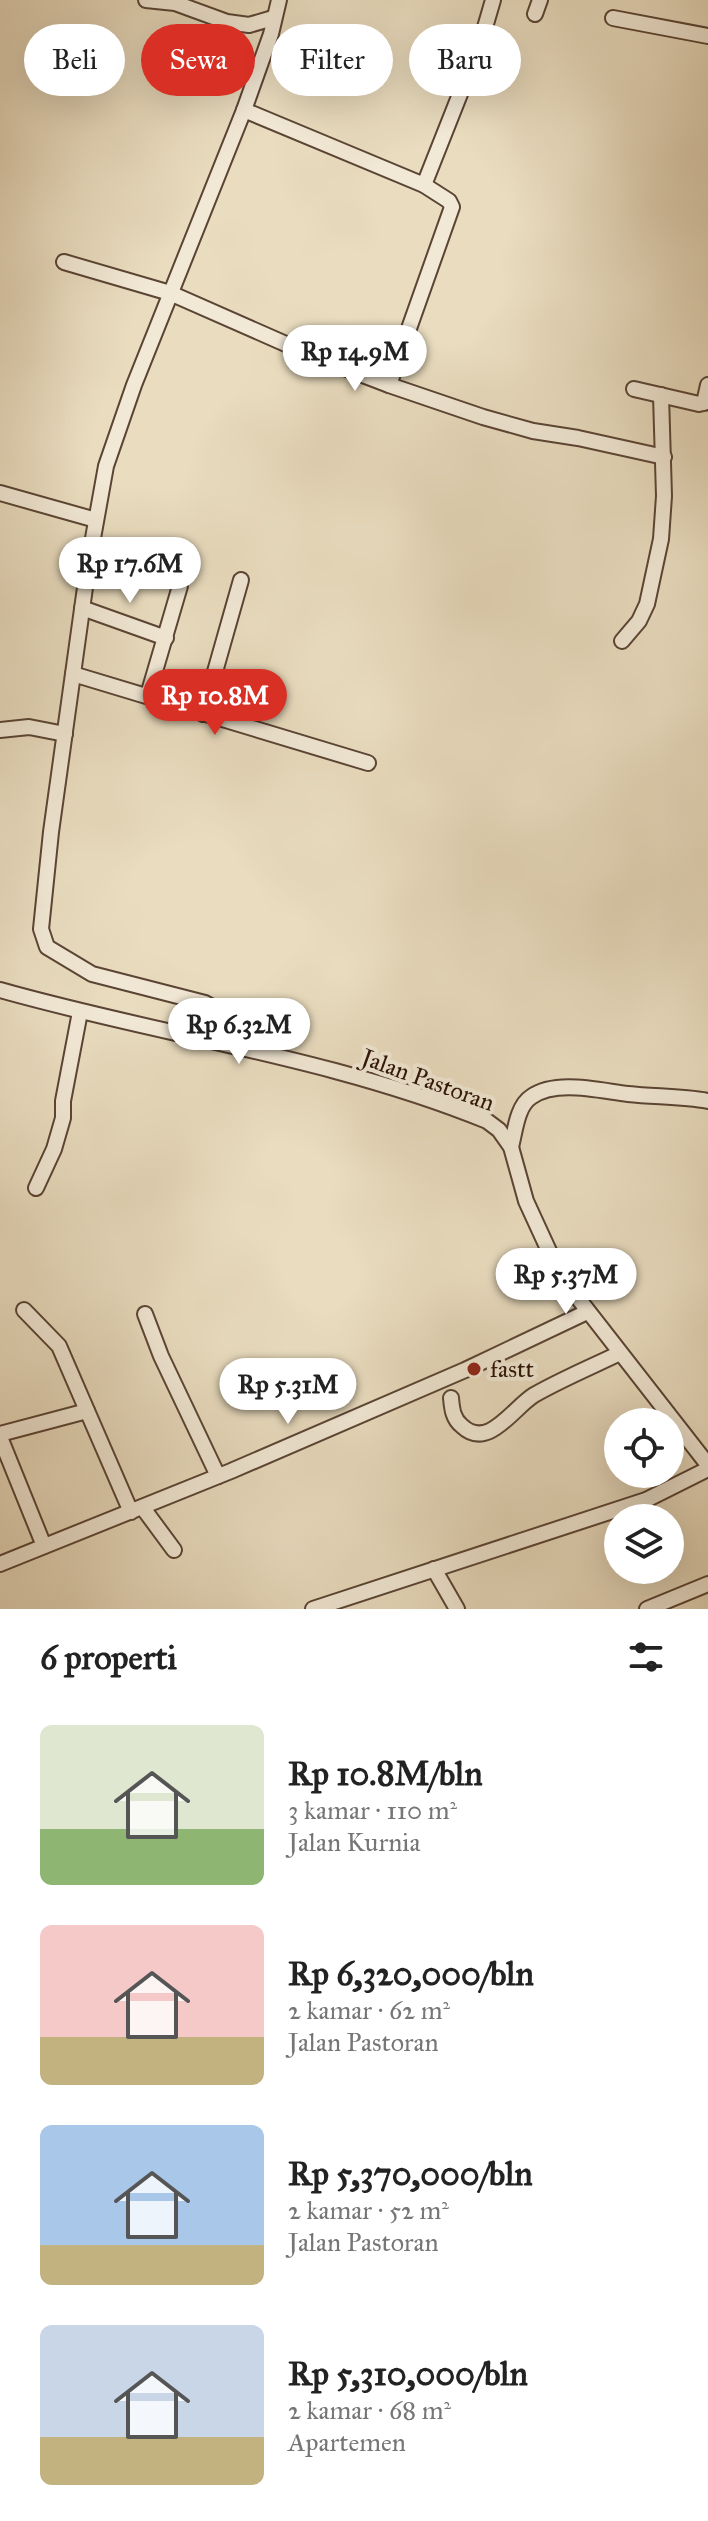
<!DOCTYPE html>
<html lang="id">
<meta charset="utf-8">
<style>
:root{--surface:#fff;--page:#f2f2f2;--text:#222;--muted:#767676;--accent:#d93025}
body{margin:0;font-family:"IM FELL Great Primer",serif;background:var(--page);color:var(--text);height:100vh;display:flex;flex-direction:column;font-size:30px;white-space:nowrap}
*{box-sizing:border-box;margin:0}
p{font-size:26px;color:var(--muted)}
.icon{flex:none;width:44px;height:44px;fill:none;stroke:currentColor;stroke-width:2;stroke-linecap:round;stroke-linejoin:round}
.map{position:relative;height:1609px;overflow:hidden}
.drawer{display:flex;flex-direction:column;background:var(--surface);flex:1}
.drawer>*{flex:none}
.banner{position:absolute;left:24px;top:24px;width:660px;height:72px;display:flex;gap:16px}
.controls{position:absolute;left:604px;top:1408px;display:grid;gap:16px}
.controls a{display:grid;place-items:center;width:80px;height:80px;border-radius:50%;background:var(--surface);box-shadow:0 8px 32px #0002;font-size:40px}
.price{position:absolute;translate:-50% -68px;padding:0 18px;border-radius:28px;background:#fff;color:#222;font-size:26px;line-height:52px;filter:drop-shadow(0 2px 4px #0008)}
.price::after{content:'';position:absolute;left:50%;top:48px;width:24px;height:18px;margin-left:-12px;background:inherit;clip-path:polygon(0 0,100% 0,50% 100%)}
.price.active{background:var(--accent);color:#fff}
ul{padding:0;list-style:none}
li{display:flex;align-items:center;gap:24px;height:200px;padding:0 40px}
li span{display:grid;place-items:center;flex:none;width:224px;height:160px;border-radius:12px;color:#555}
li>.icon{margin-inline-start:auto}
span .icon{width:96px;height:96px;fill:#fffc;stroke-width:1}
li b{font-size:34px}
h2{display:flex;justify-content:space-between;align-items:center;height:96px;padding:0 40px;font-size:34px}
.tag{padding:0 28px;border-radius:36px;background:var(--surface);box-shadow:0 8px 32px #0002;font-size:28px;line-height:72px}
.tag.active{background:var(--accent);color:#fff}
.map>svg:first-child{display:block}
</style>
<div class="map">
<svg width="708" height="1609" viewBox="0 0 708 1609">
<rect width="100%" height="100%" fill="#e9dcbf"/>
<filter id="stains"><feTurbulence type="fractalNoise" baseFrequency=".0025" numOctaves="4"/><feColorMatrix values="0 0 0 0 .2 0 0 0 0 .09 0 0 0 0 .02 0 0 0 .5 -.17"/></filter>
<radialGradient id="worn" r=".72"><stop offset=".6" stop-color="#630" stop-opacity="0"/><stop offset="1" stop-color="#630" stop-opacity=".3"/></radialGradient>
<g fill="none" stroke-linecap="round" stroke-linejoin="round">
<g stroke="#5a4434" stroke-width="18">
<g id="minor">
<polyline points="146,0 175,3 227,22 249,25 273,18"/>
<polyline points="535,14 540,0"/>
<polyline points="613,18 708,36"/>
<polyline points="244,110 424,185 449,201 452,207 389,385"/>
<polyline points="424,185 481,41 493,0"/>
<polyline points="64,262 170,293 313,356 389,385 483,417 533,431 578,438 664,457"/>
<polyline points="634,389 699,404 704,403 708,385"/>
<polyline points="0,493 96,520"/>
<polyline points="82,608 166,638"/>
<polyline points="622,641 639,621 647,604 661,539 664,496 661,395"/>
<polyline points="73,674 368,763"/>
<polyline points="148,695 180,586"/>
<polyline points="203,714 241,580"/>
<polyline points="0,730 29,727 65,734"/>
<path d="M0,990C162,1036 330,1057 487,1121L499,1130L511,1147L526,1201L560,1275L708,1465"/>
<path d="M241,1047C233,1022 229,1015 205,1003L92,974L47,947L41,929L51,832L88,566L106,466L134,385L244,110L271,34L279,0"/>
<path d="M511,1147C515,1132 517,1106 531,1097C556,1079 601,1091 628,1094C655,1097 682,1096 708,1101"/>
<polyline points="36,1188 54,1149 63,1118 63,1101 80,1012"/>
<polyline points="24,1310 59,1346 131,1512"/>
<polyline points="145,1314 161,1356 218,1476"/>
<path d="M451,1398C452,1409 453,1419 462,1426C488,1451 514,1407 534,1395C562,1379 591,1367 620,1353"/>
<polyline points="0,1434 87,1411"/>
<polyline points="0,1437 44,1546"/>
<polyline points="143,1508 174,1550"/>
<polyline points="0,1564 231,1471 465,1370 587,1312"/>
<polyline points="434,1569 457,1609"/>
<polyline points="313,1609 646,1500 708,1469"/>
<polyline points="647,1609 708,1584"/>
</g>
</g>
<use href="#minor" stroke="#f1e8d5" stroke-width="14"/>
</g>
<circle fill="#8f2418" stroke="#f1e8d5" stroke-width="3" cx="474" cy="1369" r="8"/>
<g text-anchor="middle" dominant-baseline="central" stroke-width="8" stroke-linejoin="round" paint-order="stroke">
<g font-size="24" fill="#2b1105" stroke="#f1e8d5">
<text transform="translate(428 1080) rotate(20)">Jalan Pastoran</text>
</g>
<g font-size="24" fill="#2b1105" stroke="#f1e8d5" text-anchor="start">
<text x="490" y="1369">fastt</text>
</g>
</g>
<rect width="100%" height="100%" filter="url(#stains)"/>
<rect width="100%" height="100%" fill="url(#worn)"/>
</svg>
<div class="controls">
<a><svg class="icon" aria-label="locate" viewBox="0 0 24 24"><circle cx="12" cy="12" r="6"/><path d="M12 2v4M12 18v4M2 12h4M18 12h4"/></svg></a>
<a><svg class="icon" aria-label="layers" viewBox="0 0 24 24"><path d="M12 4l9 5-9 5-9-5zM3 14l9 5 9-5"/></svg></a>
</div>
<b class="price" style="left:355px;top:393px">Rp 14.9M</b>
<b class="price" style="left:130px;top:605px">Rp 17.6M</b>
<b class="price active" style="left:215px;top:737px">Rp 10.8M</b>
<b class="price" style="left:239px;top:1066px">Rp 6.32M</b>
<b class="price" style="left:566px;top:1316px">Rp 5.37M</b>
<b class="price" style="left:288px;top:1426px">Rp 5.31M</b>
<div class="banner">
<a class="tag">Beli</a>
<a class="tag active">Sewa</a>
<a class="tag">Filter</a>
<a class="tag">Baru</a>
</div>
</div>
<section class="drawer">
<h2>6 properti<svg class="icon" aria-label="filters" viewBox="0 0 24 24"><path d="M4 7h16M4 17h16"/><circle cx="9" cy="7" r="2"/><circle cx="15" cy="17" r="2"/></svg></h2>
<ul>
<li><span style="background:linear-gradient(#dfe7d0 65%,#8fb573 0)"><svg class="icon" aria-label="home" viewBox="0 0 24 24"><path d="M3 11l9-7 9 7M6 9v11h12V9"/></svg></span><div><b>Rp 10.8M/bln</b><p>3 kamar · 110 m²</p><p>Jalan Kurnia</p></div></li>
<li><span style="background:linear-gradient(#f6c9c9 70%,#c2b280 0)"><svg class="icon" aria-label="home" viewBox="0 0 24 24"><path d="M3 11l9-7 9 7M6 9v11h12V9"/></svg></span><div><b>Rp 6,320,000/bln</b><p>2 kamar · 62 m²</p><p>Jalan Pastoran</p></div></li>
<li><span style="background:linear-gradient(#a9c7e8 75%,#c2b280 0)"><svg class="icon" aria-label="home" viewBox="0 0 24 24"><path d="M3 11l9-7 9 7M6 9v11h12V9"/></svg></span><div><b>Rp 5,370,000/bln</b><p>2 kamar · 52 m²</p><p>Jalan Pastoran</p></div></li>
<li><span style="background:linear-gradient(#c9d6e8 70%,#c2b280 0)"><svg class="icon" aria-label="home" viewBox="0 0 24 24"><path d="M3 11l9-7 9 7M6 9v11h12V9"/></svg></span><div><b>Rp 5,310,000/bln</b><p>2 kamar · 68 m²</p><p>Apartemen</p></div></li>
</ul>
</section>
